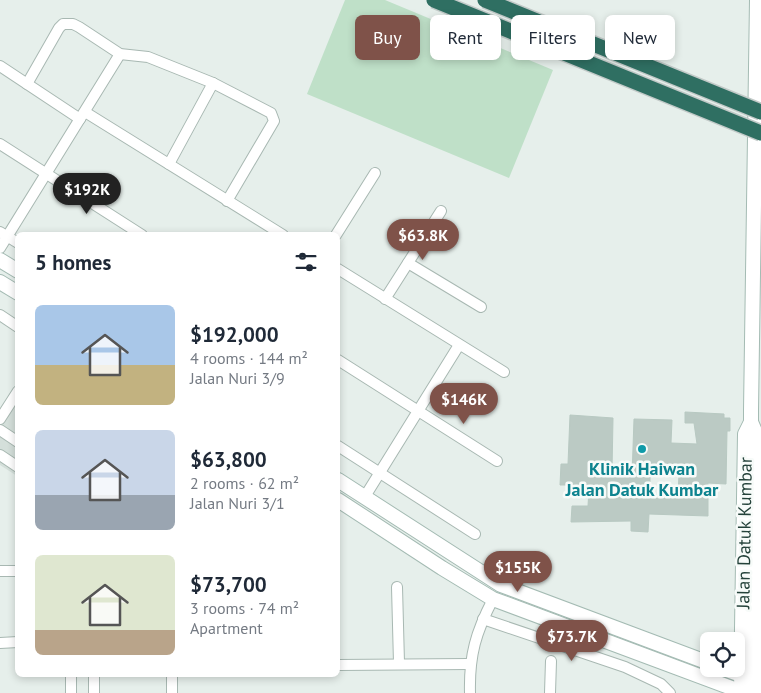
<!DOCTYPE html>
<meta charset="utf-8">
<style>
:root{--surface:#fff;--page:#f6f6f7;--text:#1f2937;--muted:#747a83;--accent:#7f5249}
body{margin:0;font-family:"PT Sans",sans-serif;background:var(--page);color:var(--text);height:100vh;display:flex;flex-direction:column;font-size:19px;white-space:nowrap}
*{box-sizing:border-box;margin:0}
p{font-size:16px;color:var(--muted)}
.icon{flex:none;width:28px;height:28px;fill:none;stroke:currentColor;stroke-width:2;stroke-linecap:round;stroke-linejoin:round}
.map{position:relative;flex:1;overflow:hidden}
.side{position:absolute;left:15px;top:232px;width:325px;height:445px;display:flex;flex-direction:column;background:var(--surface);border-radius:8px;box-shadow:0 2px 8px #0003}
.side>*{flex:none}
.guide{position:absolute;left:355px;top:15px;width:330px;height:45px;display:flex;gap:10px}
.fabs{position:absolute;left:700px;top:632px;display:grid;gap:10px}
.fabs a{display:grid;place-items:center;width:45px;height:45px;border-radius:8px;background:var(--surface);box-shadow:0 2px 8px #0003;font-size:25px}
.price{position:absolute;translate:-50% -42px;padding:0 11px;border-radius:18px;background:var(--accent);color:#fff;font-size:16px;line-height:32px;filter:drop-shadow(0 1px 2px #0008)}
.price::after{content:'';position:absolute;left:50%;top:30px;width:15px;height:11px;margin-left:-8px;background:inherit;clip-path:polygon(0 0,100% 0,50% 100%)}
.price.on{background:#222;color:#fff}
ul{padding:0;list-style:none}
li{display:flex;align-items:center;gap:15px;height:125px;padding:0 20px}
li span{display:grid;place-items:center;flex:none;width:140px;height:100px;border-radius:8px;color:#555}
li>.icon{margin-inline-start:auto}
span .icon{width:60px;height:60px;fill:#fffc;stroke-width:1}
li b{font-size:21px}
h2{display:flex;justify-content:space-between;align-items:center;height:60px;padding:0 20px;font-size:21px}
.chip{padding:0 18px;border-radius:8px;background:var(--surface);box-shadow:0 2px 8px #0003;font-size:18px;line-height:45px}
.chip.on{background:var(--accent);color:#fff}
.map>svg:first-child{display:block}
</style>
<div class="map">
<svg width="761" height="693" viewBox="0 0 761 693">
<rect width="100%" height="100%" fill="#e6efeb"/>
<polygon fill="#d4dfda" points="17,396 17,476 0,465 0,424"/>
<polygon fill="#bfe0c8" points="345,0 385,0 553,70 509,178 307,94"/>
<path fill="#bbcac4" stroke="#b8c9c2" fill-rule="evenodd" d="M685,412L724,414V418H730V431H727L726,484L708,483V516L649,514L648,532L631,531V521L571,522L572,506H588L589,489L570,488L571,485H560L561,464H568L570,415L613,418L612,471H616L615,476L632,477L634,419L672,420L671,443L697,444L694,423H685ZM650,473L679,474L678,495H650Z"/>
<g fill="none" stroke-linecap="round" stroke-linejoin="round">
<g stroke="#a8b8b2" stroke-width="12">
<g id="minor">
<polyline points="0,66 80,119"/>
<polyline points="27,84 59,28 63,24 73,24 79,27 120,54 148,57 213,83 271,113 274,121 227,201"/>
<polyline points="85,112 283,235"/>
<polyline points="0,144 142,235"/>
<polyline points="169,164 213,83"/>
<polyline points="0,232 18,243"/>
<polyline points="336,235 375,173"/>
<polyline points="0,248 120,54"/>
<polyline points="408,263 481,307"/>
<polyline points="338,269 504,372"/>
<polyline points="385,299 441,211"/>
<polyline points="0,315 18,327"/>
<polyline points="338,360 497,461"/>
<polyline points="0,419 18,391"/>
<polyline points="0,430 18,442"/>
<polyline points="338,446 475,534"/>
<polyline points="0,455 18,467"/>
<polyline points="364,498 459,345"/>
<polyline points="0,571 18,571"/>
<polyline points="397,587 399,663"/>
<polyline points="483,619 625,667 661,684 670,693"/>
<polyline points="0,643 18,642"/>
<polyline points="338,665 469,664"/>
<polyline points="71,675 71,693"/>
<polyline points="94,675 94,693"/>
<polyline points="172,675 172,693"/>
<path d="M470,693C469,655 476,632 493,599"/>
<polyline points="550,693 551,661"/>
</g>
</g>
<g stroke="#a4bbb3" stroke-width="16">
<g id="secondary">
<polyline points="0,260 18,271"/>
<polyline points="0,282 18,293"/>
<polyline points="338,480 501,585 709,663"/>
<polyline points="338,500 442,568 493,599 745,693"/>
<polyline points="724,669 749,678"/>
<polyline points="741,693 745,434 751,422"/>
<polyline points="754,693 757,436 751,422 751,410 757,0"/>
</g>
</g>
<use href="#minor" stroke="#fff" stroke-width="10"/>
<use href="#secondary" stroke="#fff" stroke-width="14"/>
<g stroke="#c2cac8" stroke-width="18" stroke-linecap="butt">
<g id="motorway-bridge">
<polyline points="434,0 761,133"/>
<polyline points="485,0 761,112"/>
</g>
</g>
<use href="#motorway-bridge" stroke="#2f6f62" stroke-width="15"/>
</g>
<circle fill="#0f9aa8" stroke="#f7fbf9" stroke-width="2" cx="642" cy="449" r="5"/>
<g text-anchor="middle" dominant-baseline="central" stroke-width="5" stroke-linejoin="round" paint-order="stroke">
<g font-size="18" font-weight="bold" fill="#0d838f" stroke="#f7fbf9">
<text x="642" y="468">Klinik Haiwan<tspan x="642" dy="21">Jalan Datuk Kumbar</tspan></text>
</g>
<g font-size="18" fill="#24423a" stroke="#f7fbf9">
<text transform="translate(744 533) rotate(-89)">Jalan Datuk Kumbar</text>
</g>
</g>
</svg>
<div class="fabs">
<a><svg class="icon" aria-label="locate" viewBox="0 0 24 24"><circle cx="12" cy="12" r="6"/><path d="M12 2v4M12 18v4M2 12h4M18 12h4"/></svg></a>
</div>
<b class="price on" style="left:87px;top:215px">$192K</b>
<b class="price" style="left:423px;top:261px">$63.8K</b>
<b class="price" style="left:464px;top:425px">$146K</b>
<b class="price" style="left:518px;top:593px">$155K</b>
<b class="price" style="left:572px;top:662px">$73.7K</b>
<div class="guide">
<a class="chip on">Buy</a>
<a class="chip">Rent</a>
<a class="chip">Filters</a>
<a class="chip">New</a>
</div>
<section class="side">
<h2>5 homes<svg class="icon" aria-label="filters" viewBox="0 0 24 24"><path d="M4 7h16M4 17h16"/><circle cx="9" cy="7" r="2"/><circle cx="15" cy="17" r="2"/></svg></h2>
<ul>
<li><span style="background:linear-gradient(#a9c7e8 60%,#c2b280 0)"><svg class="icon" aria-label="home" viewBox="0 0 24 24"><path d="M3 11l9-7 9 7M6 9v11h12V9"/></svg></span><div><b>$192,000</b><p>4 rooms · 144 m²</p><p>Jalan Nuri 3/9</p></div></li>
<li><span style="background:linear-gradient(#c9d6e8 65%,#9aa5b1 0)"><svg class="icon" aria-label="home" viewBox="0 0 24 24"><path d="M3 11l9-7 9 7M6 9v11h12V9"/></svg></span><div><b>$63,800</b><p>2 rooms · 62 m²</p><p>Jalan Nuri 3/1</p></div></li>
<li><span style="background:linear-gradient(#dfe7d0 75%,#b9a48a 0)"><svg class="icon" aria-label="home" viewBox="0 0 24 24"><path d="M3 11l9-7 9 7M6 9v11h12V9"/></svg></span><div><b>$73,700</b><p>3 rooms · 74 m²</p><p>Apartment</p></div></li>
</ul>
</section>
</div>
